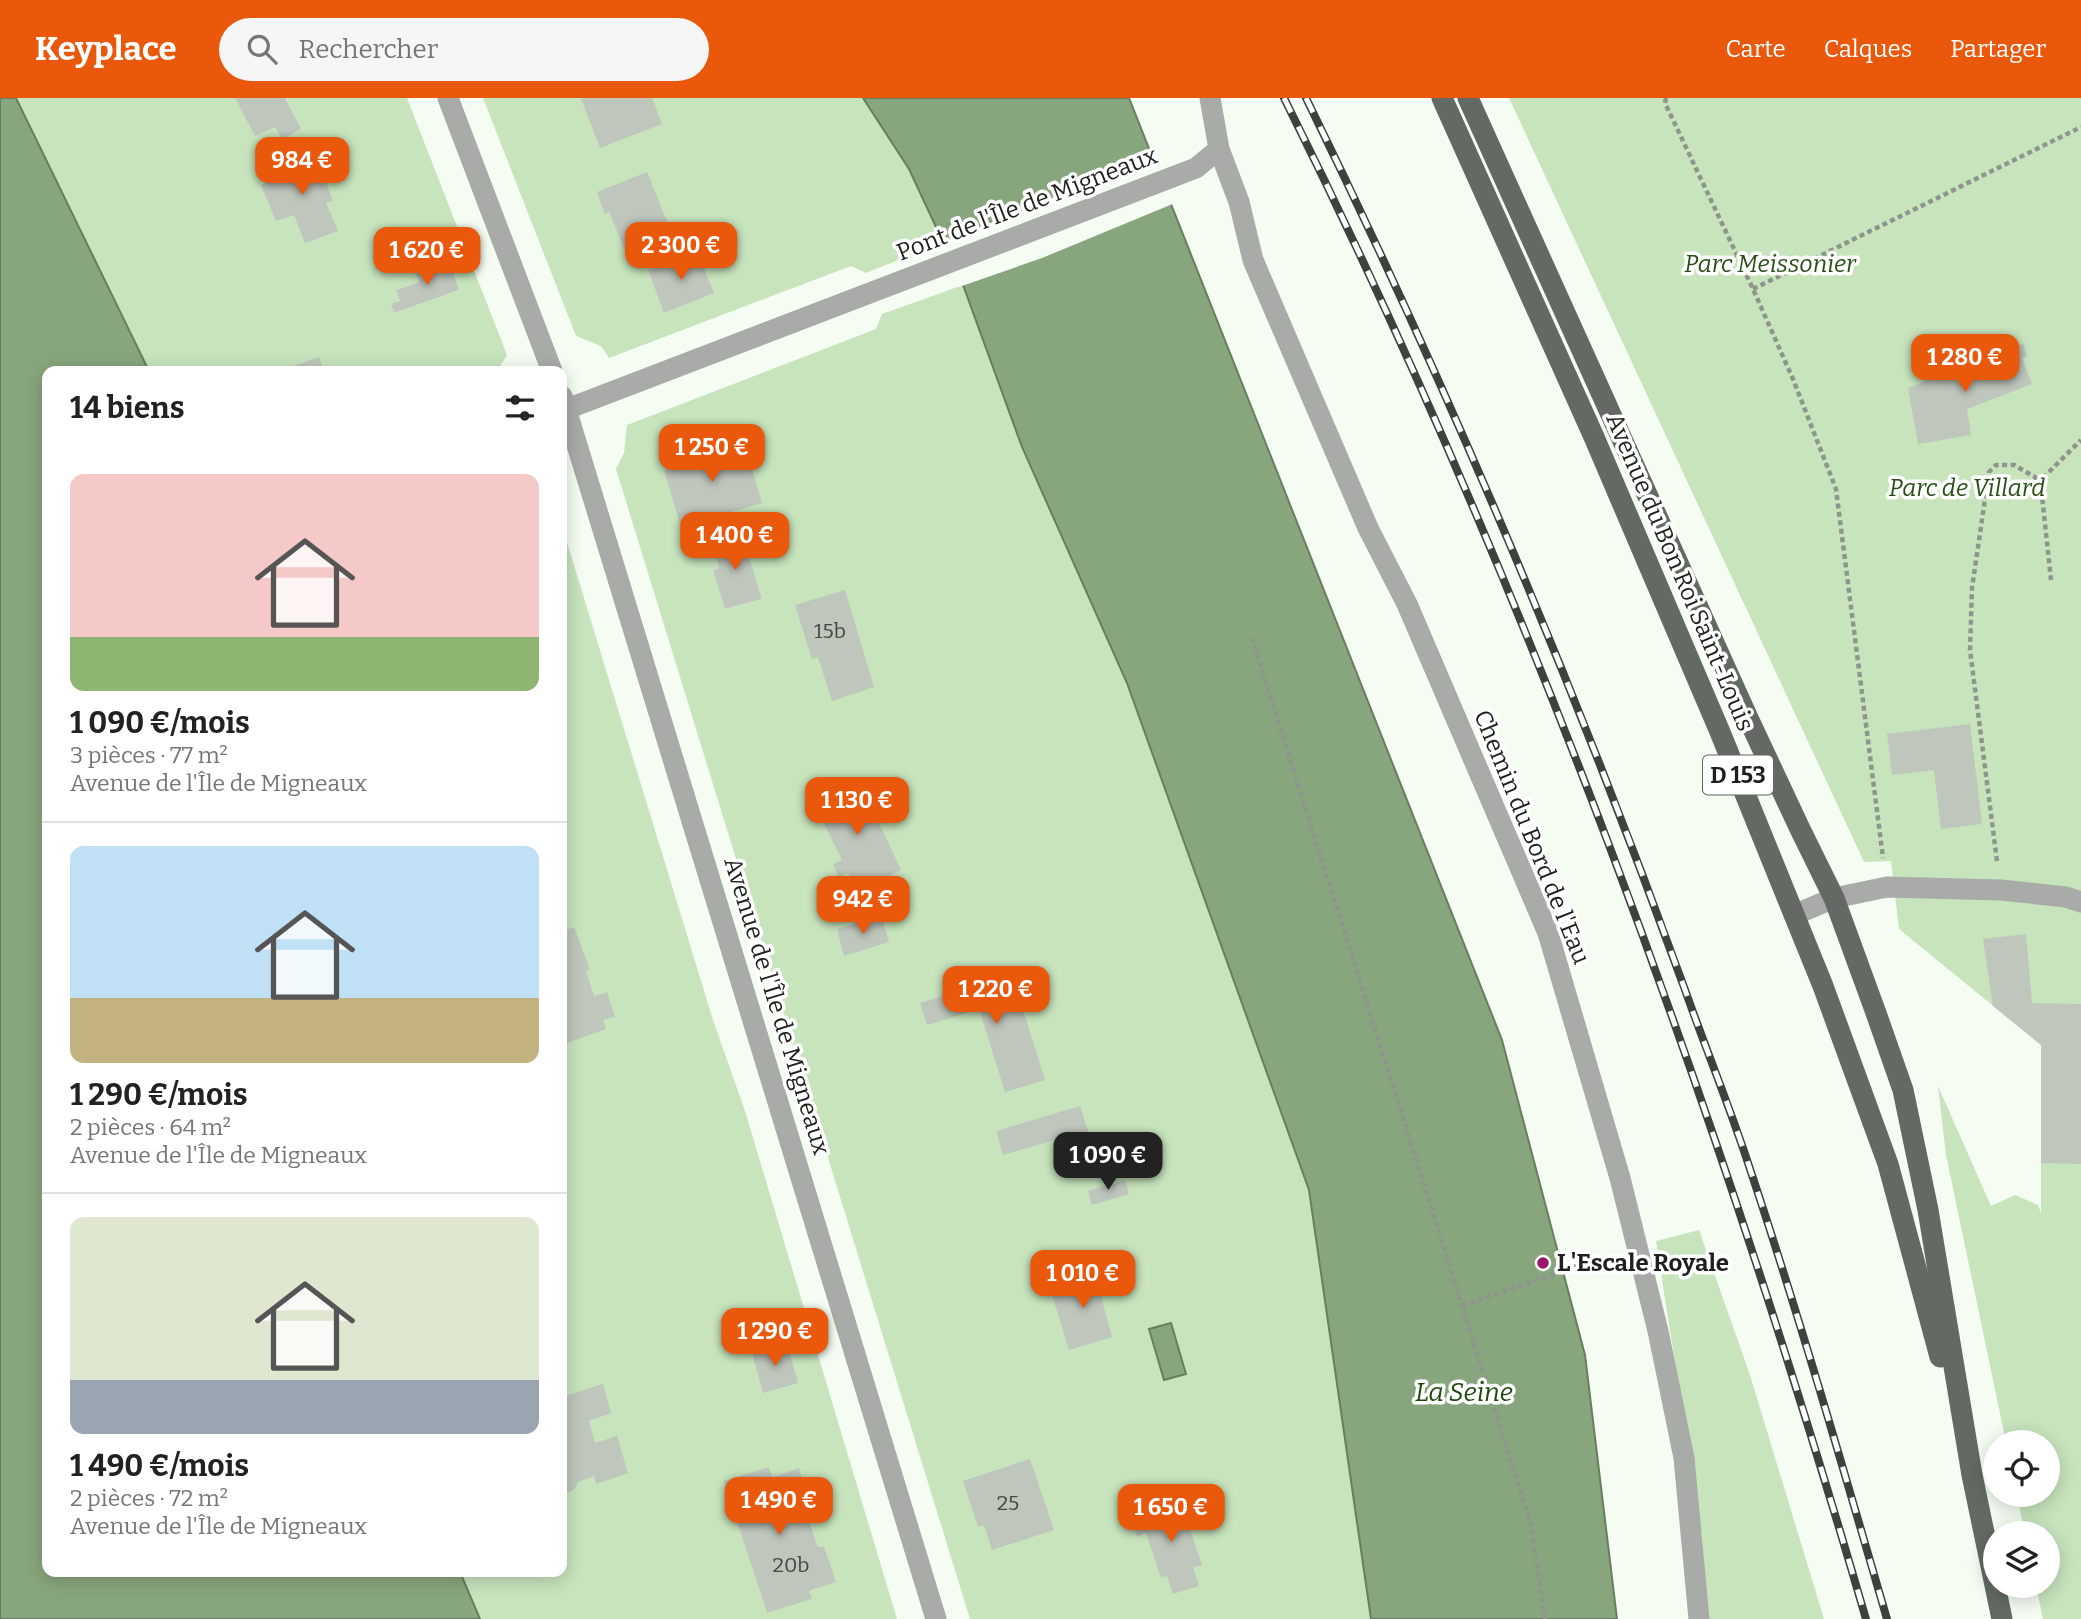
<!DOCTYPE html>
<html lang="fr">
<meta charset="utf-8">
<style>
:root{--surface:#fff;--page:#f6f6f6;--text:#222;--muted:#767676;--line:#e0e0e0;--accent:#ea580c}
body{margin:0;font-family:Bitter,serif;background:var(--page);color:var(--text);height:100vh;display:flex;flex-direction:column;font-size:26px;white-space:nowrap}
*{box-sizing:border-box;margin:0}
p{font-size:23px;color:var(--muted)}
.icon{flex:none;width:38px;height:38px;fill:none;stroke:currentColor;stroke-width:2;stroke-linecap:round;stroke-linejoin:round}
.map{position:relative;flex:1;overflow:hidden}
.panel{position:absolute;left:42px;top:268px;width:525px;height:1211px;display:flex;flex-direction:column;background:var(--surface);border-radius:14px;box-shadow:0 4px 18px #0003}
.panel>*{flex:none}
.buttons{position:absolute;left:1983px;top:1332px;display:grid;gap:14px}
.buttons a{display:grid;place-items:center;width:77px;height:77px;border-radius:50%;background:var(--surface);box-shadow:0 4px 18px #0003;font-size:35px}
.price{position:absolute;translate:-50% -60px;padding:0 16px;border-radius:14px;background:var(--accent);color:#fff;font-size:23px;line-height:46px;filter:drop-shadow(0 2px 4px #0008)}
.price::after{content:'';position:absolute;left:50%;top:42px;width:21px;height:16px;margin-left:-10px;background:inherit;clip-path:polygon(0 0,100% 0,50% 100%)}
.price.active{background:#222;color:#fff}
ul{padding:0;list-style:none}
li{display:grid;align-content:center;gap:14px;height:371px;padding:0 28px}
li+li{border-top:2px solid var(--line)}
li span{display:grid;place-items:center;height:217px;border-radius:14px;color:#555}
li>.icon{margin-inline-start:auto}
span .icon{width:126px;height:126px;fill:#fffc;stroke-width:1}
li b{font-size:30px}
h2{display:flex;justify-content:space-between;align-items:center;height:84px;padding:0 28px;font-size:30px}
header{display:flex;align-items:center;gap:42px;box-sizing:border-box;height:98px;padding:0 35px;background:var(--accent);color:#fff}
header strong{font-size:33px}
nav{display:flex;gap:38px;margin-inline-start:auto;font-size:24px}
.search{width:490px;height:63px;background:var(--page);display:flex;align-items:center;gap:18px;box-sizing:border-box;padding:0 24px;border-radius:38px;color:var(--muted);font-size:26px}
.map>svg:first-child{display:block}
</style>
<header>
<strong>Keyplace</strong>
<div class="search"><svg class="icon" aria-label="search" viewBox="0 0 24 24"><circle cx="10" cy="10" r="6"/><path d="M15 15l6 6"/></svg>Rechercher</div>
<nav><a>Carte</a><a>Calques</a><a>Partager</a></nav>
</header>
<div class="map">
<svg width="2081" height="1521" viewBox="0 0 2081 1521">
<rect width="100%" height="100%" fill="#f5fdf3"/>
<g fill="#c7e4bd" fill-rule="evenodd">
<path d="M16,0H407L507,257L497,273H149ZM449,162L459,192L394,215L400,203L396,192L419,184L416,174Z"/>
<path d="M483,0H863L909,71L943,144L866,175L851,168L609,260L601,248L576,238ZM697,153L713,195L664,214L648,172Z"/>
<polygon points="1509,0 2081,0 2081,1521 2043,1521 2036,1488 2048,1488 2048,1435 2025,1435 2017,1397 2048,1396 2048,1344 2006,1344 1946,1057 1938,988 1991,1108 2015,1097 2038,1107 2041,1115 2041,947 1899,831 1891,763 1864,764"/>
<path d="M963,187L1022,349L1127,585L1309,1092L1371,1521H970L616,371L624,355L627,327L876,231L882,216ZM742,435L762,501L726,511L713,472L719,470L711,444Z"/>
<path d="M562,428L713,922L745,1013L897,1521H480L460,1474H562ZM769,1369L773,1379L799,1371L811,1407L805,1410L818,1449L824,1448L835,1484L809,1493L811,1501L767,1515L725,1384Z"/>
<polygon points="1699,1132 1750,1277 1824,1521 1708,1521 1702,1438 1656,1143"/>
</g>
<g fill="#88a67d" stroke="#687e60" stroke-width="2">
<polygon points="0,0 16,0 149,273 47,273 47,1474 460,1474 480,1521 0,1521"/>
<polygon points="863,0 1129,0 1502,942 1585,1257 1617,1521 1371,1521 1309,1092 1127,585 1022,349 963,187 909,71"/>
<polygon points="1171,1225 1186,1276 1164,1282 1149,1231"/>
</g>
<polygon fill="#f5fdf3" points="1156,57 1175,105 1042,160 959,189 940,146"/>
<g fill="#bfc6bc">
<polygon points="235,0 285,0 301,31 282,41 275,29 255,38"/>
<polygon points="583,0 652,0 662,26 600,50 581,1"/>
<polygon points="315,55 333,103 326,105 338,133 305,145 294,117 276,123 261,87 273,82 270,73"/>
<polygon points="647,74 675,143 629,162 609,114 605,116 597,94"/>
<polygon points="697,153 714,195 664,215 648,172"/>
<polygon points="449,162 459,192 394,215 391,206 400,203 396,192 419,184 415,174"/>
<polygon points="2023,246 2027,258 2022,260 2032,286 1967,311 1971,337 1918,346 1908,290"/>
<polygon points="319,259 324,273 280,273"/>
<polygon points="708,345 711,357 745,347 762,405 681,429 664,372 685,365 681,354"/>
<polygon points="742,435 762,501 725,511 713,472 719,470 711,444"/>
<polygon points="845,492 874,589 832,603 818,559 812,561 795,507"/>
<polygon points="1970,626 1982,726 1941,731 1934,672 1892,677 1887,636"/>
<polygon points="859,683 901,772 857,793 848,775 839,779 833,766 842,762 814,704"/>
<polygon points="881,818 889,844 844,858 837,831"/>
<polygon points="574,829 590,872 586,873 594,898 607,894 615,919 603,922 606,931 564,946 562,940 562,833"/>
<polygon points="2026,836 2032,905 2081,906 2081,1066 2041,1065 2041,947 1993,908 1983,841"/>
<polygon points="1011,873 1045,982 1005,994 979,911 927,927 920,905 972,889 971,885"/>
<polygon points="1080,1008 1089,1036 1073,1041 1071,1037 1003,1057 996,1033"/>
<polygon points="1125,1082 1129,1096 1092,1107 1088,1093"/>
<polygon points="1105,1173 1111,1196 1101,1199 1112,1239 1069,1252 1050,1190"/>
<polygon points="787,1245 798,1285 763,1295 752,1255"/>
<polygon points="603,1286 611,1315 589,1323 595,1345 617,1338 628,1375 596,1386 594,1378 578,1384 574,1392 562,1396 562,1299"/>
<polygon points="1030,1361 1054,1432 992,1452 984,1427 978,1429 963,1383"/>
<polygon points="769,1369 773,1379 799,1370 811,1407 805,1410 818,1449 824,1448 836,1484 809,1493 812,1501 767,1515 724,1383"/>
<polygon points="1180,1402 1202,1467 1193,1469 1199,1488 1173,1496 1167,1478 1161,1480 1146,1435 1137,1439 1131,1418"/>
</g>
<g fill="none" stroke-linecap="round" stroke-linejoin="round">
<g stroke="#8f948d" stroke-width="4.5" stroke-dasharray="5 3.5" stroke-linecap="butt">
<polyline points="1666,0 1665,5 1753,191 1793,281 1836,391 1883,760"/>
<polyline points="1753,191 2081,29"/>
<polyline points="2037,386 2081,342"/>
<polyline points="1252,540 1531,1427 1545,1521"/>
<polyline points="1997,763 1970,552 1972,490 1989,374 1996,367 2014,367 2035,379 2042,398 2051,482"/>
<polyline points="1462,1208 1580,1167 1611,1160"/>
</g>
<g stroke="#a8aba7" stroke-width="21">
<polyline points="448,0 552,273"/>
<polyline points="1219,51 1239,104 1253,162 1368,430 1407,506 1548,835 1620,1080 1658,1233 1684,1360 1699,1521"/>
<polyline points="562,298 936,1521"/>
<polyline points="567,311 1196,70 1219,51 1210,0"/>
<polyline points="1794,817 1834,800 1887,789 2001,792 2066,799 2081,804"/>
</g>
<g stroke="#646a63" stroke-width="21">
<polyline points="1442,0 1594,339 1720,634 1823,888 1888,1066 1940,1259"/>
<polyline points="1468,0 1748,620 1800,731 1834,800 1876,915 1903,992 1928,1112 1972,1377 2002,1521"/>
</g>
<g stroke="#3e413d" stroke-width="8">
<g id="rail">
<path d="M1284,0C1527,487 1714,999 1866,1521"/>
<path d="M1306,0C1448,290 1574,586 1684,889C1704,946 1727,1002 1746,1059C1797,1211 1842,1366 1887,1521"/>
</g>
</g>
<use href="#rail" stroke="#fff" stroke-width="5" stroke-dasharray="16" stroke-linecap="butt"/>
</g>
<circle fill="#99166b" stroke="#fff" stroke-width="2.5" cx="1543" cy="1165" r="7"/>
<g text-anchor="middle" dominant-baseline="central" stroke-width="7" stroke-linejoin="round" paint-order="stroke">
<g font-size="21" fill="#464a45">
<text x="830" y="533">15b</text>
<text x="1008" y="1405">25</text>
<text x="791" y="1467">20b</text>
</g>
<rect fill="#fff" stroke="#626361" stroke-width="2" x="1703" y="657.5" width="70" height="39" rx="5"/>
<g font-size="23" font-weight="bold" fill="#1e201d">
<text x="1738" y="677">D 153</text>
</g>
<g font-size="24" fill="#1e201d" stroke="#fff">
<text transform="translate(1027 106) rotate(-21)">Pont de l'Île de Migneaux</text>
<text transform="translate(1680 474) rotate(67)">Avenue du Bon Roi Saint-Louis</text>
<text transform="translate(1532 739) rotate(68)">Chemin du Bord de l'Eau</text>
<text transform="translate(777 908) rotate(73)">Avenue de l'Île de Migneaux</text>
</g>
<g font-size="24" font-style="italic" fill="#285016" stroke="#fff">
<text x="1770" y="166">Parc Meissonier</text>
<text x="1967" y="390">Parc de Villard</text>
</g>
<g font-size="24" font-weight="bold" fill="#1e201d" stroke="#fff" text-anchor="start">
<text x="1557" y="1165">L'Escale Royale</text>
</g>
<g font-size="26" font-style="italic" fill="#20480c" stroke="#fff">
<text x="1464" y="1294">La Seine</text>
</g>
</g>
</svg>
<div class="buttons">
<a><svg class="icon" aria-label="locate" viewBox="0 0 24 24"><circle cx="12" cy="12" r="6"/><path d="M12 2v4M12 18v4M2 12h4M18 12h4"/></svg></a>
<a><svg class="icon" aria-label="layers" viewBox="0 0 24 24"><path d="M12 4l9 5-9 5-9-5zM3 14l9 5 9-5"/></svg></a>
</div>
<b class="price" style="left:302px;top:99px">984 €</b>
<b class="price" style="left:681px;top:184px">2 300 €</b>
<b class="price" style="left:427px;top:189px">1 620 €</b>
<b class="price" style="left:1965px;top:296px">1 280 €</b>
<b class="price" style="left:712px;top:386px">1 250 €</b>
<b class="price" style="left:735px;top:474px">1 400 €</b>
<b class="price" style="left:857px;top:739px">1 130 €</b>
<b class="price" style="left:863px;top:838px">942 €</b>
<b class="price" style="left:996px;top:928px">1 220 €</b>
<b class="price active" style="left:1108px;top:1094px">1 090 €</b>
<b class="price" style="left:1083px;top:1212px">1 010 €</b>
<b class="price" style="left:775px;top:1270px">1 290 €</b>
<b class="price" style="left:779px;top:1439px">1 490 €</b>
<b class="price" style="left:1171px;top:1446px">1 650 €</b>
<section class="panel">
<h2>14 biens<svg class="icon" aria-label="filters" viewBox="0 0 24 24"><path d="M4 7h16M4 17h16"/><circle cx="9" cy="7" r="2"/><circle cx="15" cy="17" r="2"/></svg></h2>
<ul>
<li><span style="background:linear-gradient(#f6c9c9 75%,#8fb573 0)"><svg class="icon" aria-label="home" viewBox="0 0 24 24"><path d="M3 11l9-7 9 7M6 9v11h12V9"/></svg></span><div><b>1 090 €/mois</b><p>3 pièces · 77 m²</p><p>Avenue de l'Île de Migneaux</p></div></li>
<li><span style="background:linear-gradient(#bfe0f5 70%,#c2b280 0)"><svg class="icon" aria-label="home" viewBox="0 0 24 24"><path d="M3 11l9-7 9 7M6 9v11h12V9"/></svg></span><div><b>1 290 €/mois</b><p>2 pièces · 64 m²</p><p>Avenue de l'Île de Migneaux</p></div></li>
<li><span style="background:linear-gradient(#dfe7d0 75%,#9aa5b1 0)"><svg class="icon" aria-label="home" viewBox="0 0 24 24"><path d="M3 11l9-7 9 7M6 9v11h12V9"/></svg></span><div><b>1 490 €/mois</b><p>2 pièces · 72 m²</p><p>Avenue de l'Île de Migneaux</p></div></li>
</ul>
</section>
</div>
